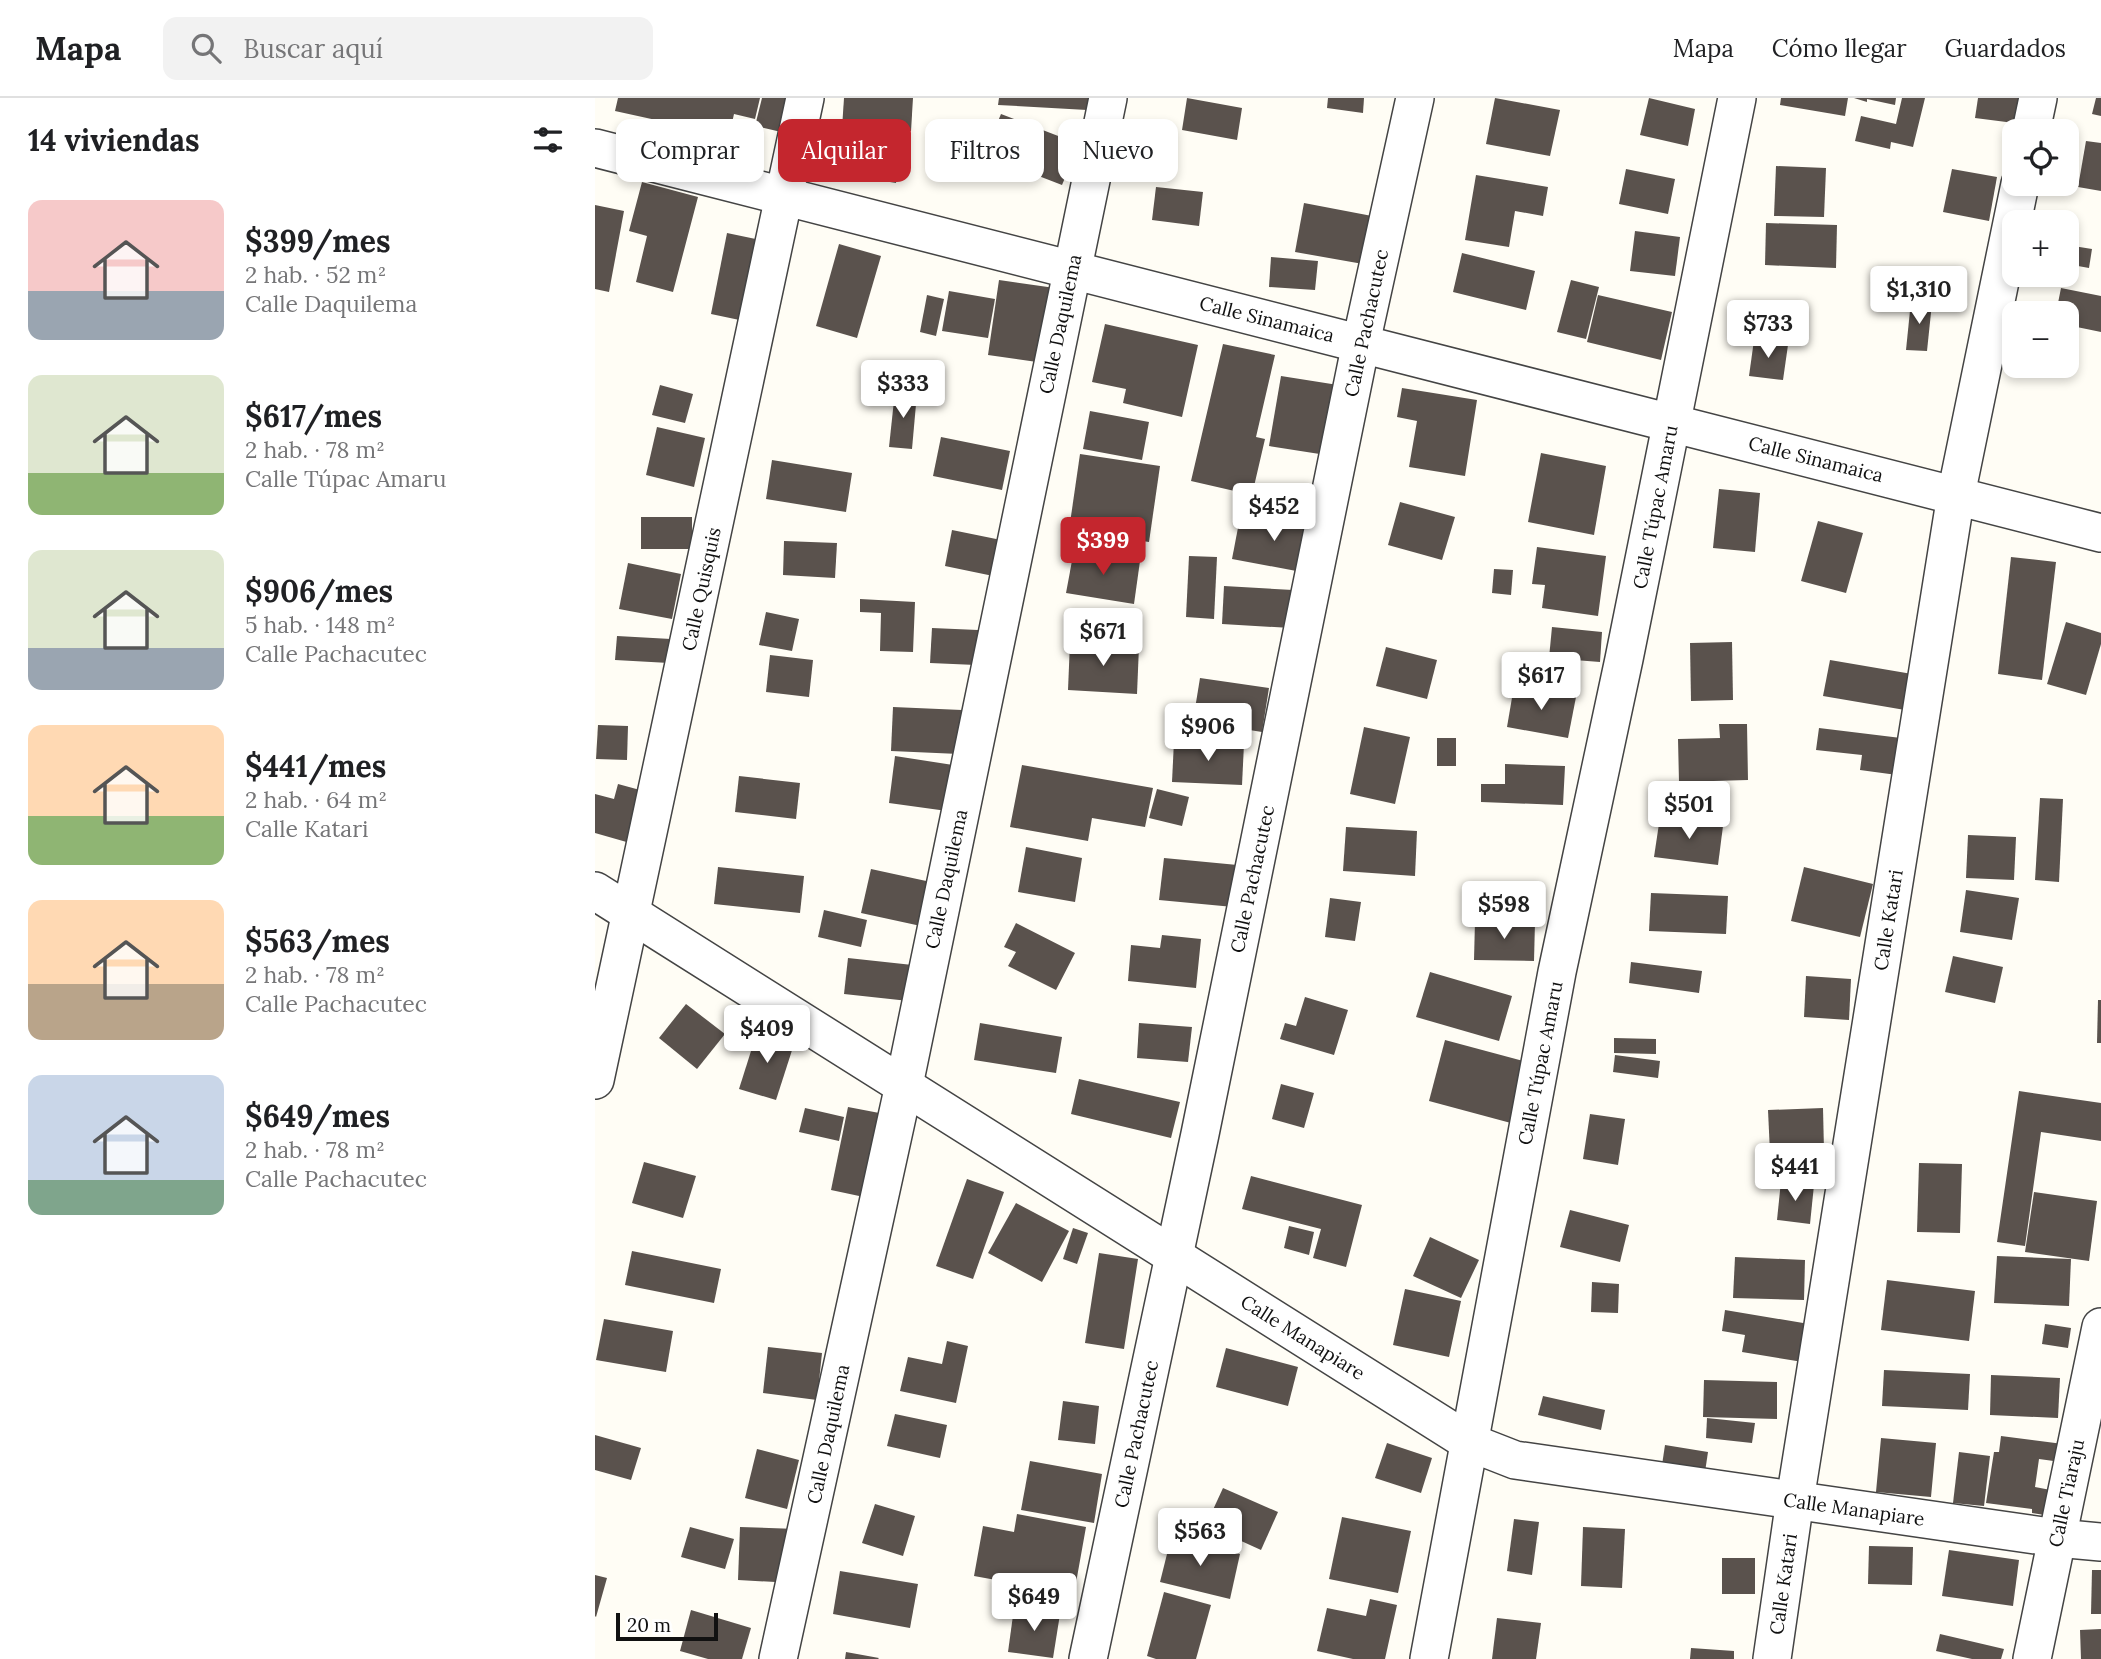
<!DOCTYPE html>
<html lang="es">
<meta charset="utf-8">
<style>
:root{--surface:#fff;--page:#f2f2f2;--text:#202124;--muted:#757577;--line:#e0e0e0;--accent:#c4262e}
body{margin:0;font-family:Lora,serif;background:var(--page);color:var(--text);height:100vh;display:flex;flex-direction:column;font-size:26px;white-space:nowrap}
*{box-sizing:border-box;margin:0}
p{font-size:23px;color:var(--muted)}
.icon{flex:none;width:38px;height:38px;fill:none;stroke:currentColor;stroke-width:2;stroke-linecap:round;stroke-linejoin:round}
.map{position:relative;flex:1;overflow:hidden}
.drawer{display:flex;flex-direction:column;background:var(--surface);width:595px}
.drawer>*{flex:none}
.banner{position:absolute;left:21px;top:21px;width:665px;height:63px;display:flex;gap:14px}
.controls{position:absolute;left:1407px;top:21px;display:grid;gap:14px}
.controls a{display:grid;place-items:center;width:77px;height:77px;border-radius:14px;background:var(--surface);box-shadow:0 4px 10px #0003;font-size:35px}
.scale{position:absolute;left:21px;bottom:18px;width:102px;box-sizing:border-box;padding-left:7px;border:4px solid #111;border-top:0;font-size:19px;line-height:24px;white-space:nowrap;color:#111;-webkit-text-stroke:5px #fff;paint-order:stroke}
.price{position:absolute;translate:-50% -60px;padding:0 16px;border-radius:7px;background:#fff;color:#222;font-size:23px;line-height:46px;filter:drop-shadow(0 2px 4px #0008)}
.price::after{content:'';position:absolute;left:50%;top:42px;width:21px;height:16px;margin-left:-10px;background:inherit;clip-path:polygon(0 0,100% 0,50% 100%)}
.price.current{background:var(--accent);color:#fff}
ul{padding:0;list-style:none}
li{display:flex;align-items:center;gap:21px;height:175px;padding:0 28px}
li span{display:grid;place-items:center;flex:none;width:196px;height:140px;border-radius:14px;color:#555}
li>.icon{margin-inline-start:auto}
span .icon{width:84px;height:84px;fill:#fffc;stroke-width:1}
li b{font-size:30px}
h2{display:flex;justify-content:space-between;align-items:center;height:84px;padding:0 28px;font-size:30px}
.pill{padding:0 24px;border-radius:14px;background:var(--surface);box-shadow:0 4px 10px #0003;font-size:24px;line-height:63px}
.pill.current{background:var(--accent);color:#fff}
header{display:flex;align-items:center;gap:42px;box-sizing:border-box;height:98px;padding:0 35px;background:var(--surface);border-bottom:2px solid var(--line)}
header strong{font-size:33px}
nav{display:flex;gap:38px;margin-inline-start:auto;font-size:24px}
.search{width:490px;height:63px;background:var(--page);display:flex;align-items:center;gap:18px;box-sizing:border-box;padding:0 24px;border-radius:14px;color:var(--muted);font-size:26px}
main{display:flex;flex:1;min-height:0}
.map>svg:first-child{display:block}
</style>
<header>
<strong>Mapa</strong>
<div class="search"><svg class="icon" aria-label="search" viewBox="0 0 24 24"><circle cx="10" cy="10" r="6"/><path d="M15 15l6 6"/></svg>Buscar aquí</div>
<nav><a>Mapa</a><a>Cómo llegar</a><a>Guardados</a></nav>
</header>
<main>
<section class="drawer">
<h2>14 viviendas<svg class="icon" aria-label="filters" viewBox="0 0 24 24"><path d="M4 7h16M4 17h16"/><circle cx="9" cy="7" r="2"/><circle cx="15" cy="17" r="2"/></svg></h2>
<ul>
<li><span style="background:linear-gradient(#f6c9c9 65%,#9aa5b1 0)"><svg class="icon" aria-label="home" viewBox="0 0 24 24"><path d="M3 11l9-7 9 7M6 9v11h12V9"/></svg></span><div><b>$399/mes</b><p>2 hab. · 52 m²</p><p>Calle Daquilema</p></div></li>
<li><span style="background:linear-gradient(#dfe7d0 70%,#8fb573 0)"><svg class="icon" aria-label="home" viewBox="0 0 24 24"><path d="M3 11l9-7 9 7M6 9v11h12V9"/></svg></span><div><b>$617/mes</b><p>2 hab. · 78 m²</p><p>Calle Túpac Amaru</p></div></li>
<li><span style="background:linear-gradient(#dfe7d0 70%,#9aa5b1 0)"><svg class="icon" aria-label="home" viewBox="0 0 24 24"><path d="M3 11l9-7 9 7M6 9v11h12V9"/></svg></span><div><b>$906/mes</b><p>5 hab. · 148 m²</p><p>Calle Pachacutec</p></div></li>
<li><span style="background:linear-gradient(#ffd9b3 65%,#8fb573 0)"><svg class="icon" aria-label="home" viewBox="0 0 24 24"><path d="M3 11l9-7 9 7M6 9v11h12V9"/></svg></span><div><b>$441/mes</b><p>2 hab. · 64 m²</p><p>Calle Katari</p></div></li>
<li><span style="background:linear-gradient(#ffd9b3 60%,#b9a48a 0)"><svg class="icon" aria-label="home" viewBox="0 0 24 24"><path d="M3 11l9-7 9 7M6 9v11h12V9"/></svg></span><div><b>$563/mes</b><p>2 hab. · 78 m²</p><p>Calle Pachacutec</p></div></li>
<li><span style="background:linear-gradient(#c9d6e8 75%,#7fa58c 0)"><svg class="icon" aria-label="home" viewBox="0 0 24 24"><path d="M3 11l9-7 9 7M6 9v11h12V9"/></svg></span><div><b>$649/mes</b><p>2 hab. · 78 m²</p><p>Calle Pachacutec</p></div></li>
</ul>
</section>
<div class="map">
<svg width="1506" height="1561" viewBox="0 0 1506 1561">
<rect width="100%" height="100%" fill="#fffdf5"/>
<g fill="#5a524d">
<polygon points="23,0 165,0 160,21 139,16 134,38 20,13"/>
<polygon points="167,0 207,0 199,37 160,28"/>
<polygon points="249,0 318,0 316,33 247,30"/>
<polygon points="404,0 511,0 510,13 403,7"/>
<polygon points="592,0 647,10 642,42 587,32"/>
<polygon points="733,0 769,0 768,15 732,10"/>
<polygon points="900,0 965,12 955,58 891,46"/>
<polygon points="1054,0 1100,11 1093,48 1045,37"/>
<polygon points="1186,0 1253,0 1250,18 1185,7"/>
<polygon points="1259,0 1301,0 1300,7 1272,1 1272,4"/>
<polygon points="1307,0 1330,0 1318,49 1296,44 1295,51 1260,43 1266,18 1301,26"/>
<polygon points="1383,0 1429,0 1427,26 1380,20"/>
<polygon points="1501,0 1506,0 1506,18 1497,16"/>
<polygon points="406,16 484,46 467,87 389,57"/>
<polygon points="265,35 307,42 301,85 258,78"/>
<polygon points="1491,43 1506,45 1506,93 1483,89"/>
<polygon points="1181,68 1231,70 1229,119 1179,118"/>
<polygon points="1031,71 1080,81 1073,116 1024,106"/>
<polygon points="1357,71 1402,79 1394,123 1348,114"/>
<polygon points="881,77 953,89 948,118 920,113 914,149 870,142"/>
<polygon points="47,84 103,99 78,194 41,184 52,138 34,133"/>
<polygon points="561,89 608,94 604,128 557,122"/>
<polygon points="709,105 777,118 768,166 700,154"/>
<polygon points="0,107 29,113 14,194 0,191"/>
<polygon points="1171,125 1242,127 1241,170 1170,167"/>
<polygon points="1040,133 1085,139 1080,178 1035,173"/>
<polygon points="132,135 170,143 154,224 116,216"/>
<polygon points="244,146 286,158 262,240 221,228"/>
<polygon points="1472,147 1497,151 1494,170 1472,166"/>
<polygon points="867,155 940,173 931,212 858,194"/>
<polygon points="676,159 723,163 720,192 674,189"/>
<polygon points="404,182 467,191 456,266 393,257"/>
<polygon points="976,182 1004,189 991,241 962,234"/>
<polygon points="1466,190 1506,198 1506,234 1472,227 1472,215 1461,215"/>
<polygon points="354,193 400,201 393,240 347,233"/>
<polygon points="332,197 349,201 341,238 325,234"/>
<polygon points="1003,197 1077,214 1066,262 992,244"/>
<polygon points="1316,203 1337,205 1332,253 1311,252"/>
<polygon points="1143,209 1171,217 1166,237 1138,229"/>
<polygon points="510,226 603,247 587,319 528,305 531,291 497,284"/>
<polygon points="1159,242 1193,247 1188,282 1154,278"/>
<polygon points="628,246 680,257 661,339 670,341 657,397 596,383"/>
<polygon points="686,278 743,287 731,357 674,348"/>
<polygon points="65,287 98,296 90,325 57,317"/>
<polygon points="807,290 882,302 870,378 814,369 822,323 802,319"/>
<polygon points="300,293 322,295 317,351 294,349"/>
<polygon points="495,313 554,324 547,362 488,351"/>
<polygon points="62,329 110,340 99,389 51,377"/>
<polygon points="346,339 415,353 407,392 338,378"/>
<polygon points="946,355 1011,368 999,437 933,424"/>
<polygon points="485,356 565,368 554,444 474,432"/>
<polygon points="177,362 257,375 251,414 171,401"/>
<polygon points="1124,391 1165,395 1160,454 1118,450"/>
<polygon points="805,404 860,419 847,462 793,447"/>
<polygon points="646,414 721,429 712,475 637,461"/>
<rect x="46" y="419" width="51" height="32"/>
<polygon points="1223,423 1268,435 1251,495 1206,483"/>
<polygon points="357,432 411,443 403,479 350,468"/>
<polygon points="189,443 242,445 240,480 188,477"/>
<polygon points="942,449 1011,458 1003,518 947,510 950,487 937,486"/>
<polygon points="479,452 545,463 539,506 471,495"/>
<polygon points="594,458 622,459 619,521 591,519"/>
<polygon points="1416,459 1461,464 1447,582 1403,576"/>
<polygon points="33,465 86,476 77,521 24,511"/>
<polygon points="899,471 918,472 916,497 897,495"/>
<polygon points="629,488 698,492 696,530 627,526"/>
<polygon points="265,501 320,504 318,554 285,553 286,515 265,514"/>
<polygon points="171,514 204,521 197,553 164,547"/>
<polygon points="1471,524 1506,535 1506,546 1491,597 1452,586"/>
<polygon points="957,529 1007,534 1005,564 954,560"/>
<polygon points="337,530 406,533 404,568 335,565"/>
<polygon points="22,538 76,541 74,565 20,562"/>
<polygon points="475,544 544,548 542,596 473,592"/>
<polygon points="1137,544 1138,602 1096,603 1095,545"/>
<polygon points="791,549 842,562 832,601 781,588"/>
<polygon points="175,557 218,562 214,599 171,594"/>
<polygon points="1235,562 1317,576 1310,612 1228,598"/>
<polygon points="605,580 674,590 667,634 598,623"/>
<polygon points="919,588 981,599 973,640 912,629"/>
<polygon points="298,609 367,612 364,656 296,653"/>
<polygon points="1124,626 1152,626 1153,682 1084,684 1083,641 1125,640"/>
<polygon points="3,627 33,628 32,662 1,661"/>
<polygon points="769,629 815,639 800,706 755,696"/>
<polygon points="1224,630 1306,640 1302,677 1265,672 1267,657 1221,652"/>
<rect x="842" y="640" width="19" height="28"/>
<polygon points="579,643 649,646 647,687 577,684"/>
<polygon points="300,658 358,667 352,713 294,705"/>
<polygon points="910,666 970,668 968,707 886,704 886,686 910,686"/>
<polygon points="427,667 558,690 550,729 497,720 493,743 415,729"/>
<polygon points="144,678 205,685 201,721 140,714"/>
<polygon points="23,686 56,695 42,747 0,735 0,696 19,701"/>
<polygon points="562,691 594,699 587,728 554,720"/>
<polygon points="1445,700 1468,701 1464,784 1440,782"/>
<polygon points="1065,719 1128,728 1123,767 1059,759"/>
<polygon points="751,729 822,733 820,778 748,773"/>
<polygon points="1373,737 1421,739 1419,782 1371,780"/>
<polygon points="431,749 487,760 480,804 423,794"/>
<polygon points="569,760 653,768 649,810 564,802"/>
<polygon points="123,769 209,778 205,815 119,806"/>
<polygon points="1209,769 1278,786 1265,839 1196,823"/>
<polygon points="276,771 345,786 335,830 266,815"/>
<polygon points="1371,792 1424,800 1417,842 1365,834"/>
<polygon points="1056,795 1133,798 1131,836 1054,833"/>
<polygon points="735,800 766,804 760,843 730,839"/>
<polygon points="229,812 272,822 266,849 223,839"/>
<polygon points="880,823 940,824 939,863 879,862"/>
<polygon points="421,825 480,855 461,892 413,868 421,854 409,849"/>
<polygon points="567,837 606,841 601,890 533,883 536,847 565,850"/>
<polygon points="1358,858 1408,869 1400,905 1350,894"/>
<polygon points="253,860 336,869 332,905 249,896"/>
<polygon points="1036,864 1107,873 1104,895 1034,885"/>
<polygon points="835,874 917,898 904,943 821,919"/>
<polygon points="1211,878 1256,881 1254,922 1209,919"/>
<polygon points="710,899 753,912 739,957 685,941 690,925 701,928"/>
<polygon points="1503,902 1506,902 1506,945 1502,945"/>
<polygon points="91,906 130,936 102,971 64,940"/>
<polygon points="385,925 467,939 461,975 379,962"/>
<polygon points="544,925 597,929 593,964 542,960"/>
<polygon points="163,931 200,943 181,1002 144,991"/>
<polygon points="1019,940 1061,941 1061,956 1019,955"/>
<polygon points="850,942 943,967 927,1028 834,1003"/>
<polygon points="1020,957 1065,963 1063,980 1018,974"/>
<polygon points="484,981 585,1004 576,1040 476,1016"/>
<polygon points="686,986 719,995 709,1030 677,1021"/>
<polygon points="1424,993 1506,1005 1506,1043 1446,1034 1430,1148 1402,1144"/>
<polygon points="253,1009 300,1018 283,1102 236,1092"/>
<polygon points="210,1010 249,1019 244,1043 204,1034"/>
<polygon points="1228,1010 1229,1053 1175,1055 1173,1012"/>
<polygon points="995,1016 1030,1021 1023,1067 988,1061"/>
<polygon points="49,1064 101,1078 88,1120 37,1105"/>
<polygon points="1324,1065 1367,1066 1365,1135 1322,1134"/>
<polygon points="656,1078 767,1107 751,1169 718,1160 726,1131 647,1111"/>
<polygon points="372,1081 409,1094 378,1181 341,1168"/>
<polygon points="1186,1083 1219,1087 1215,1126 1182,1122"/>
<polygon points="1439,1094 1502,1103 1494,1163 1430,1154"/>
<polygon points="421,1105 474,1133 447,1184 393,1155"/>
<polygon points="975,1112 1034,1127 1025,1164 965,1149"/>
<polygon points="694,1128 719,1134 714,1157 689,1150"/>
<polygon points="478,1130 493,1135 482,1166 468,1161"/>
<polygon points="835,1139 884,1162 866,1200 818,1178"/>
<polygon points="37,1153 126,1171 119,1205 30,1187"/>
<polygon points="504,1155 543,1161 529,1251 490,1245"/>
<polygon points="1402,1158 1476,1161 1474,1208 1399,1205"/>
<polygon points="1140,1159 1210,1162 1209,1202 1138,1200"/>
<polygon points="1292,1182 1380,1193 1374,1243 1286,1232"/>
<polygon points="997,1184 1024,1186 1023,1215 996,1214"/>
<polygon points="810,1191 866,1203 854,1259 798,1247"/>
<polygon points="1130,1212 1220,1227 1214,1265 1147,1254 1150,1237 1127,1233"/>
<polygon points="9,1221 78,1233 71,1274 1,1262"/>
<polygon points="1450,1226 1476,1230 1473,1250 1447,1246"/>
<polygon points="352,1243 373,1248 361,1305 305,1293 313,1259 347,1266"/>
<polygon points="173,1249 227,1255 222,1302 168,1295"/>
<polygon points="631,1250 703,1269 693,1308 621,1289"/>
<polygon points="1289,1272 1375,1276 1373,1312 1287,1308"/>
<polygon points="1396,1277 1465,1280 1463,1320 1395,1317"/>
<polygon points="1109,1282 1182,1284 1182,1321 1108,1319"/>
<polygon points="948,1298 1010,1312 1006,1332 943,1317"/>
<polygon points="468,1303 504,1308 500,1346 463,1342"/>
<polygon points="300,1316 352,1327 345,1360 292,1348"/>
<polygon points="1112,1320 1160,1325 1157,1345 1111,1340"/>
<polygon points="0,1337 46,1350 36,1382 0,1372"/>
<polygon points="1406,1338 1468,1346 1466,1364 1444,1361 1440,1389 1466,1394 1462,1419 1437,1415 1437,1411 1391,1405 1399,1354 1404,1354"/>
<polygon points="1286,1340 1341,1345 1336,1399 1281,1394"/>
<polygon points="792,1345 837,1360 826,1395 780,1380"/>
<polygon points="1070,1347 1113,1354 1110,1374 1067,1367"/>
<polygon points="162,1351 204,1362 192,1411 150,1400"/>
<polygon points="1364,1354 1395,1358 1389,1408 1358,1405"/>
<polygon points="435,1363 507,1376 499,1425 426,1412"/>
<polygon points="628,1390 683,1414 666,1452 611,1427"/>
<polygon points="280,1406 320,1418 308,1458 267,1445"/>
<polygon points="422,1416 491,1429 479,1496 379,1478 388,1428 419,1434"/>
<polygon points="747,1419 816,1433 803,1495 734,1481"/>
<polygon points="919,1421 944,1424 937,1477 912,1473"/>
<polygon points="95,1429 139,1441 130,1471 86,1459"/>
<polygon points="145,1429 202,1431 199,1485 143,1482"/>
<polygon points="988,1429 1030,1431 1027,1490 986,1488"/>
<polygon points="576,1440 645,1456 635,1501 565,1484"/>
<polygon points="1274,1448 1318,1449 1317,1487 1273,1486"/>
<polygon points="1354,1452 1424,1462 1418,1508 1347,1498"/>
<rect x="1127" y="1460" width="33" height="36"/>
<polygon points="1497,1472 1506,1472 1506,1516 1496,1516"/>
<polygon points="245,1473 323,1486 315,1530 238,1516"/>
<polygon points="0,1477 12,1480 1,1519 0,1518"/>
<polygon points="569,1494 616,1507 601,1561 561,1561 552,1558"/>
<polygon points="775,1501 802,1507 790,1561 758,1561 722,1553 732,1510 771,1518"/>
<polygon points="419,1510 465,1516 458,1560 413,1554"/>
<polygon points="96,1512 156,1530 147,1561 113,1561 85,1553"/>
<polygon points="902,1520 946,1525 941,1561 897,1561"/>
<polygon points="1506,1531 1506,1561 1486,1561 1485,1532"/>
<polygon points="1345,1536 1409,1551 1406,1561 1377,1561 1341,1553"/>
<polygon points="1096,1550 1139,1553 1139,1561 1095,1561"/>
<polygon points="251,1554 284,1560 283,1561 250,1561"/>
</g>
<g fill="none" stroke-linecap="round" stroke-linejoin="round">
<g stroke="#444" stroke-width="40">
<g id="minor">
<polyline points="1436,33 1443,0"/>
<polyline points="0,50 1506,435"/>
<polyline points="0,793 874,1344 920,1362 1462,1440 1506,1444"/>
<polyline points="0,982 210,0"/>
<polyline points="183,1561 309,987 513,0"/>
<polyline points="493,1561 605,1036 766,245 820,0"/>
<polyline points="834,1561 962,874 1029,561 1142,0"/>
<polyline points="1177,1561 1200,1402 1361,397 1425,86"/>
<polyline points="1437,1561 1506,1229"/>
</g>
</g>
<use href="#minor" stroke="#fff" stroke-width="37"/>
</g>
<g text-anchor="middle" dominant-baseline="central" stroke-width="7" stroke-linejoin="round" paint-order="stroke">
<g font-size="19" fill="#111" stroke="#fff">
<text transform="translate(672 221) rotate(14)">Calle Sinamaica</text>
<text transform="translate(771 225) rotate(-78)">Calle Pachacutec</text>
<text transform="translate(465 226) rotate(-78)">Calle Daquilema</text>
<text transform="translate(1221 361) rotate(14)">Calle Sinamaica</text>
<text transform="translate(1060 409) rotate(-79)">Calle Túpac Amaru</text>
<text transform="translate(106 491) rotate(-78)">Calle Quisquis</text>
<text transform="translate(351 781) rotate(-78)">Calle Daquilema</text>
<text transform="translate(657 781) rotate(-78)">Calle Pachacutec</text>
<text transform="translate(1293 822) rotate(-81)">Calle Katari</text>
<text transform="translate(945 965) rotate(-79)">Calle Túpac Amaru</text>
<text transform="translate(708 1239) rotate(32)">Calle Manapiare</text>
<text transform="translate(233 1336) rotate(-78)">Calle Daquilema</text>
<text transform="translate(541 1336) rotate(-78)">Calle Pachacutec</text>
<text transform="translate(1471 1395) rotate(-78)">Calle Tiaraju</text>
<text transform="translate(1259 1411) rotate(8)">Calle Manapiare</text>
<text transform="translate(1188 1486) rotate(-82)">Calle Katari</text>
</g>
</g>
</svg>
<div class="controls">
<a><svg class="icon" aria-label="locate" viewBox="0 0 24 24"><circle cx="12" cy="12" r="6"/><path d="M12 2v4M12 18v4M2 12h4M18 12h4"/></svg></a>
<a>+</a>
<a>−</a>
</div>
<div class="scale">20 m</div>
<b class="price" style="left:1324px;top:228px">$1,310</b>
<b class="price" style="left:1173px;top:262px">$733</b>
<b class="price" style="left:308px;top:322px">$333</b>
<b class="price" style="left:679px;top:445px">$452</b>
<b class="price current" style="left:508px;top:479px">$399</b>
<b class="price" style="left:508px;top:570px">$671</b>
<b class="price" style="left:946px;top:614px">$617</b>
<b class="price" style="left:613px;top:665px">$906</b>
<b class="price" style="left:1094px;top:743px">$501</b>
<b class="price" style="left:909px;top:843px">$598</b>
<b class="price" style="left:172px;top:967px">$409</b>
<b class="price" style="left:1200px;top:1105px">$441</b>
<b class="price" style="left:605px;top:1470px">$563</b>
<b class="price" style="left:439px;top:1535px">$649</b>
<div class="banner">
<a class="pill">Comprar</a>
<a class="pill current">Alquilar</a>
<a class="pill">Filtros</a>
<a class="pill">Nuevo</a>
</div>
</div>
</main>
